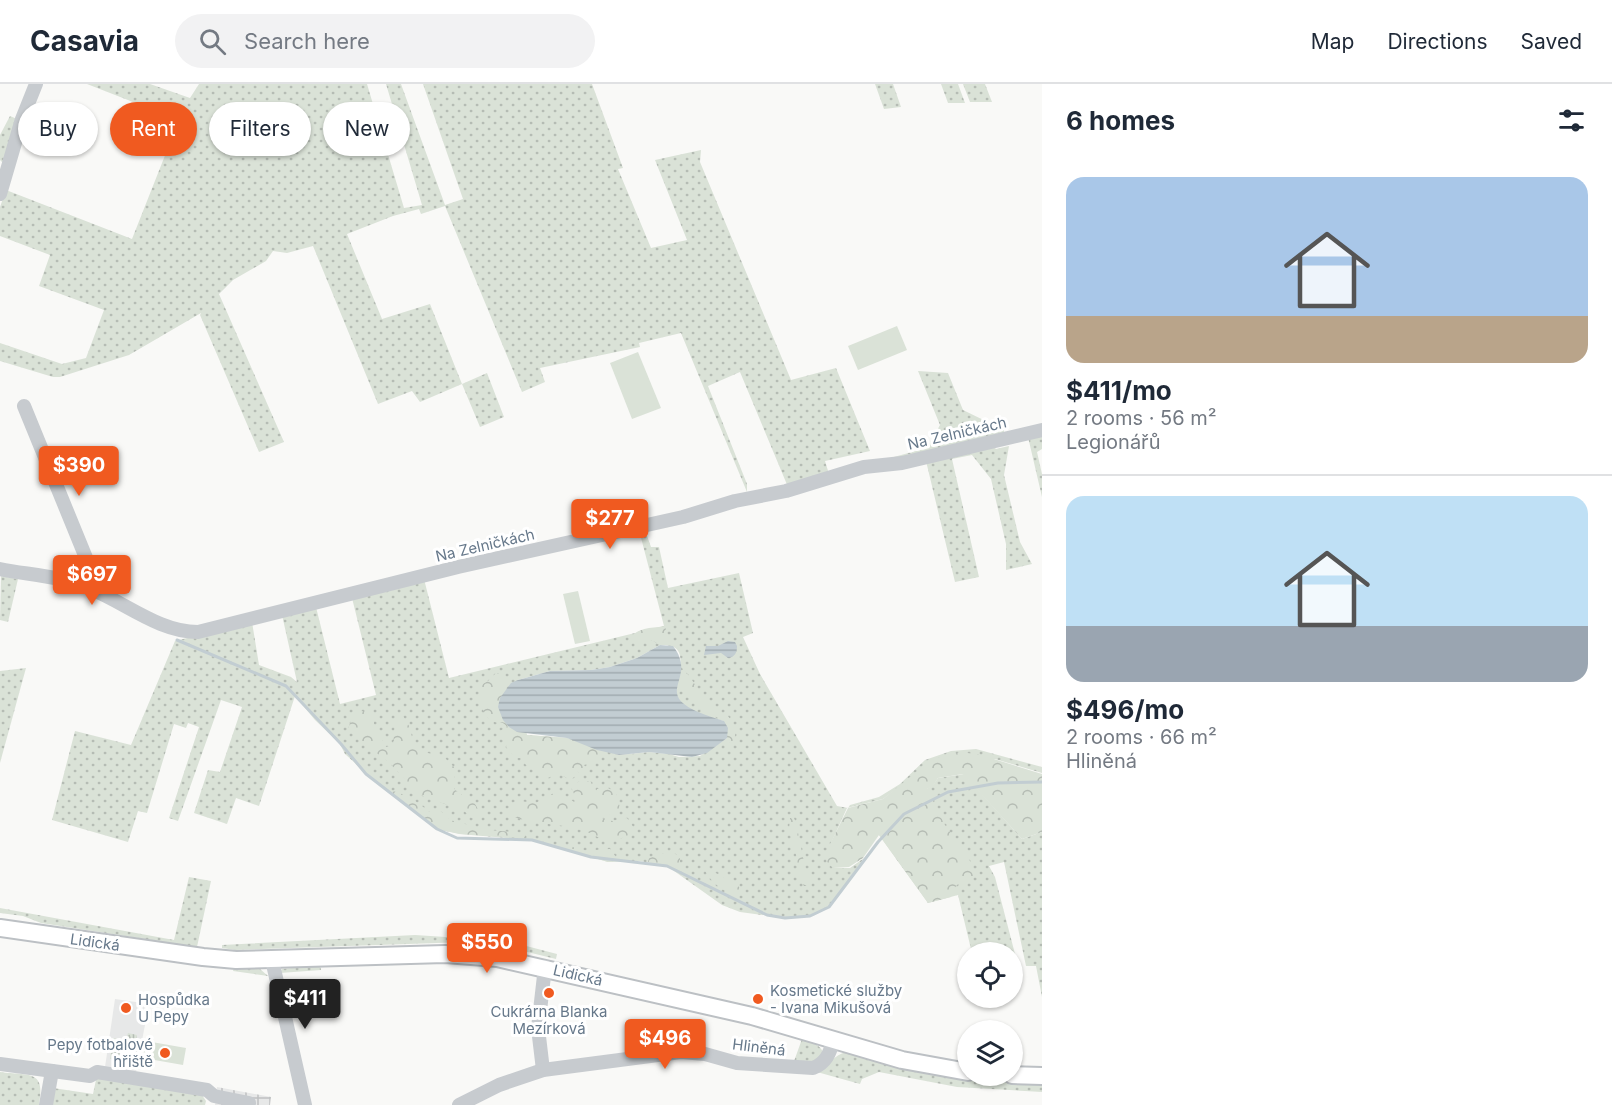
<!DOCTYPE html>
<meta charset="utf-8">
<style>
:root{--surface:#fff;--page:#f2f2f3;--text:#1f2937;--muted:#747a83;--line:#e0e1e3;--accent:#f05a20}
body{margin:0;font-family:Inter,sans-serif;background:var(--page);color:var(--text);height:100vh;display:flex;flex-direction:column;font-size:22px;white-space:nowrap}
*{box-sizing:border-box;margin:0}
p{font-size:20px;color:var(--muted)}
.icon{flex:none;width:33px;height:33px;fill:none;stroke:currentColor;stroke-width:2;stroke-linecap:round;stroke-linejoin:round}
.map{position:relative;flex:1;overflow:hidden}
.panel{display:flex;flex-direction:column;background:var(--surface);width:570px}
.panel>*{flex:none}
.top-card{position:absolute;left:18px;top:18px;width:570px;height:54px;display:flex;gap:12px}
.controls{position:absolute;left:957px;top:858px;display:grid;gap:12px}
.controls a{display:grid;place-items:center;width:66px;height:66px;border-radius:50%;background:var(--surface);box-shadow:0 2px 4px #0004;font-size:30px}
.price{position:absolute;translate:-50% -51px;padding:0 14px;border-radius:6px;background:var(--accent);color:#fff;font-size:20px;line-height:39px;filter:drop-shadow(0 2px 3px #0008)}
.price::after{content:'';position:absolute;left:50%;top:36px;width:18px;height:14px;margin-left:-9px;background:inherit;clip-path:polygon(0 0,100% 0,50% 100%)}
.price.selected{background:#222;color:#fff}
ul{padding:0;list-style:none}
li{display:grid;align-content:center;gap:12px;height:318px;padding:0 24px}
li+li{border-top:2px solid var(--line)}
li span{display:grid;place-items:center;height:186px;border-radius:18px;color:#555}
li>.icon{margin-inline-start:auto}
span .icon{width:108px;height:108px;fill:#fffc;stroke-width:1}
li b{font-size:26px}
h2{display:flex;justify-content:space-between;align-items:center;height:72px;padding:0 24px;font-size:26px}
.pill{padding:0 21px;border-radius:27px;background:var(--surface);box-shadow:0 2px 4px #0004;font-size:21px;line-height:54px}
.pill.selected{background:var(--accent);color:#fff}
header{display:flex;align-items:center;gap:36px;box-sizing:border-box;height:84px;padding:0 30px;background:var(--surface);border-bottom:2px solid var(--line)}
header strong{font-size:28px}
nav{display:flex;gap:33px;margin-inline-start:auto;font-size:21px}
.search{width:420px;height:54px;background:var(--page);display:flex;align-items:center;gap:15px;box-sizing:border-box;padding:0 21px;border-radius:33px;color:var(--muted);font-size:22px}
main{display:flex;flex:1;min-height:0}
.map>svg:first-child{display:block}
</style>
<header>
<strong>Casavia</strong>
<div class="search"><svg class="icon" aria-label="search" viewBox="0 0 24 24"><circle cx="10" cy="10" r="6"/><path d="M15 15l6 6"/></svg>Search here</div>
<nav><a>Map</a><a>Directions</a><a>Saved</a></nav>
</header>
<main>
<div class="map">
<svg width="1042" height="1021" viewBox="0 0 1042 1021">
<defs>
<pattern id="industrial-grid" width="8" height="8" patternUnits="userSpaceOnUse" patternTransform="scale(1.5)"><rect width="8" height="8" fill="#e7e8e8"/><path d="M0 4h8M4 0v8" fill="none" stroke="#bfc1c2"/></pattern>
<pattern id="grass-dots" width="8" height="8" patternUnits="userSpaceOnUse" patternTransform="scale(1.5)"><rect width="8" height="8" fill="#dae2d7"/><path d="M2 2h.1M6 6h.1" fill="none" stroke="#b5bcb4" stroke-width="1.8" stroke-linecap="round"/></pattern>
<pattern id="forest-crowns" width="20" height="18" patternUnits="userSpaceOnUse" patternTransform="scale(1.5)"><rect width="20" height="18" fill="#dae2d7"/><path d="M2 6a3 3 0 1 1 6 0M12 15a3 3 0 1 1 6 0" fill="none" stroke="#b5bcb4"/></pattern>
<pattern id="park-tufts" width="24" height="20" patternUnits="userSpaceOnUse" patternTransform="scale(1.5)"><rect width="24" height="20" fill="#dae2d7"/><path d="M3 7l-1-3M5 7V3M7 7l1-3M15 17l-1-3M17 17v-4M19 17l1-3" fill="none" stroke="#b5bcb4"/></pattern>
<pattern id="water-rules" width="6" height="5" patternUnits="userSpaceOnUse" patternTransform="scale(1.5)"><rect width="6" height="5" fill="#c2cdd2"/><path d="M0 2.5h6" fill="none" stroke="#a1abb0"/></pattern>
</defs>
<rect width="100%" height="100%" fill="#f9f9f7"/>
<polygon fill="#e7e8e8" points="115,915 149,920 136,988 105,983"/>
<polygon fill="url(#industrial-grid)" points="217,1003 271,1013 270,1021 215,1021"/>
<g fill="url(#grass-dots)" fill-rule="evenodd">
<polygon points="87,0 150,0 190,14 199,0 367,0 404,124 422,121 386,0 401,0 445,121 463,115 423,0 592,0 623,84 618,85 651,164 687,156 655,76 701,66 700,78 791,296 836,284 870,367 825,377 829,390 788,403 740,288 708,302 747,400 747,408 681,249 639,259 640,263 540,284 545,298 522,308 445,122 421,130 419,125 393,132 347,150 382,235 430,220 462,300 487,289 504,333 480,343 462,300 420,318 412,307 378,320 313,162 287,169 273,167 266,177 233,196 219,210 284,358 259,368 200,231 201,229 129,271 60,293 53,293 0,277 0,259 62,280 86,274 104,226 39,202 50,171 0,152 0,123 6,106 132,155 179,36"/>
<polygon points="875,0 893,0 901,23 884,25"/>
<polygon points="941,0 958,0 965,19 948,19"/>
<polygon points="963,0 985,0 992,18 970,18"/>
<polygon points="10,32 17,35 4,80 0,76 0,51"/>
<polygon points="918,287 948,289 963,326 1004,346 1004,352 897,376 890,374 927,364 940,341"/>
<polygon points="1042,350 1042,365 1037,368 1042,390 1042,413 1028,353"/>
<polygon points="993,362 996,365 1009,362 1004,391 1020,458 1032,480 1006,486 1006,460 991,395 972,371 952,375 979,493 955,498 926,377"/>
<path d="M639,446H645L651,463H659L668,504L739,489L753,549L743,553L760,590L837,722L848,724L850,721L879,713L900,700L925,676L951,667L976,665L1042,683V689L995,675L906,698L883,715L847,724L826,770L834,784H850L864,774L835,816L826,825L813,832L786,834L740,828L722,821L667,782L639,777L608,778L533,756L459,750L437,745L366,689L345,670L340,660L315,636L295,612L259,722L236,714L227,740L194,729L208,686L220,688L242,623L221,616L178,737L169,734L199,643L188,639L186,644L174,640L147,729L138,727L128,758L52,736L75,647L131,661L175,557L252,538L259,581L291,593L297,598L282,531L316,523L340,620L376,611L352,514L424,495L449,594L664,542ZM660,561C698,559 670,599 678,614C685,629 709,633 724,637L727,654L700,672L679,673L669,670L649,668L619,671L567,654L527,651L518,596L550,587L591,586L610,583L637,574Z"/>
<polygon points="1,492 18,495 8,538 0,536"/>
<polygon points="26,584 0,679 0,587"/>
<polygon points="964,690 1022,755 1042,748 1042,913 1036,882 1026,882 1004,778 989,782 995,793 1021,893 1013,894 1012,868 974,868 971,865 958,811 928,819 879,751 910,715 933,701 938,694"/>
<polygon points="189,793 211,797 197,863 41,839 23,832 0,829 0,824 174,856"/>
<polygon points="415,851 492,856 491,861 466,858 235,866 222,864 222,861"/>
<polygon points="511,858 557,870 556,875 511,864"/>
<polygon points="320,881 321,886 280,889 282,885"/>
<polygon points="234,884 260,885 268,892 233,887"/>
<path d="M802,955C812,958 820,960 824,970L817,978L793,980Z"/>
<path d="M846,968L952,993L1042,998V1008L957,1003L879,988L862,995L860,1000L817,988C828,982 834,971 846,968Z"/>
<path d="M0,988C29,992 46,985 39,1021H0Z"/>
<polygon points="97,991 202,1011 206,1017 205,1021 50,1021 53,1004 93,1010"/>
</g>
<g fill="url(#forest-crowns)">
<path d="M665,542L668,554L674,562L658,560L652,556L646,559H637L632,553C638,543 654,544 665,542Z"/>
<path d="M682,585C700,598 700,628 728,632C734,641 739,649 732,658L722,661L727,654L724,637L698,624L691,611L680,602L678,598Z"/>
<path d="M496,589L502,590L511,599L503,608L509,643L527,651L567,654L605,668L591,679L584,681L589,687L588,690L582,691L575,686L577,691L570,696L558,689L546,695L526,681L521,674H515L506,663L507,660L499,650L500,647L507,643L503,639C481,640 480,618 481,601L488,597Z"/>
<polygon points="362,627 374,632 374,640 386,663 393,661 395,640 403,632 409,642 414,660 424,668 444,673 455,684 454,705 466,714 472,715 481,730 478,734 472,734 464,727 418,710 390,679 371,665 348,645 353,631"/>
<path d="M961,668L981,671L1042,690V748L1022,755L963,690L938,694L933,702L927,705L945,741L970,777L974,787L973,792L969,797C957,798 955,802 951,813L928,819L879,751L863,774L849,783L833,784L827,778L825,770L848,724L883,715L932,675Z"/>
<path d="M581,696L591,698L595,710L597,705L606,703L616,708L620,724L614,729L602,734L612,737L627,734L634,744L633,748C624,755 617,756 606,755C598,755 592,749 584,747C559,738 529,742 506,729L512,719L519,717L536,719C561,704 555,706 579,721L571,703Z"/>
<path d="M386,705C402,709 417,716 429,728L439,726L447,732L450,736L488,746L524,749L525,752L524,754H519L461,750L437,745Z"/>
<polygon points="790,734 794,734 796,739 805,783 811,794 809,802 804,802 798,793 797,774 789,746"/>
<path d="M571,762C584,770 595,765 610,765L616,773L613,778H608L569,766Z"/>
<polygon points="671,767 680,773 680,783 678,789 669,782 648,778 649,774"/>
<path d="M704,784H707L737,801L740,804V809L738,810C723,809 709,797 704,784Z"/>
</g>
<polygon fill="url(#park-tufts)" points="128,949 137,951 132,979 110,975 113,954 126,956"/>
<g fill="#dae2d7">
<polygon points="897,242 907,266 858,286 848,262"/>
<polygon points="638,268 661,324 632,335 610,279"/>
<polygon points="578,507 590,557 575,560 563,510"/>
<polygon points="146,957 186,964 183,981 143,974"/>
</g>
<g fill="url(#water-rules)">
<path d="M728,557L735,558L737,562C737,569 735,573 728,574L721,569L704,571L706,562H718Z"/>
<path d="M660,561L673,562C702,599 638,612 724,637L728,644L727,654L707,669L692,673L649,668L619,671L597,666L567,654L517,648L509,643L503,636L498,623L500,614L511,599L518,596L550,587L591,586L610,583L637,574Z"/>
</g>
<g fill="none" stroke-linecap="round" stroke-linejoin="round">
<polyline stroke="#c2cdd2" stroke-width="3" points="177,556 286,602 341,660 366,690 437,745 457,754 532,756 591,773 667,782 767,831 785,834 810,832 829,823 878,758 904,730 948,708 998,699 1042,698"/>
<g stroke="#bcc0c4" stroke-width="20">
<g id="major">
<polyline points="0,844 203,873 236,876 445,870 497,874 752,932 902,976 968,988"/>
<polyline points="1012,991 1042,992"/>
</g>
</g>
<g stroke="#c7cbcf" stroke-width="14">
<polyline points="0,110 22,35 36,0"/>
<polyline points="24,322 91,486 94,495 91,504"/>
<path d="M0,485C30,491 62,492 91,505C126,519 159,548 198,548L458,483L683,433L735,417L786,407L864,383L902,379L1042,346"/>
<polyline points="272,876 305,1021"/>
<polyline points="0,980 90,992 97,988 207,1006 214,1012 249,1019"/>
<polyline points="543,986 538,944 545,883"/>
<polyline points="46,1021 52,987"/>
<path d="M459,1021L499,1001L543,986L681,968L705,970L737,979L813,984C826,979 830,969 833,957"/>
</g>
<use href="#major" stroke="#fff" stroke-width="16"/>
</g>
<g fill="#f05a20" stroke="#fff" stroke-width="2">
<circle cx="549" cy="909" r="6"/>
<circle cx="758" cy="915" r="6"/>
<circle cx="126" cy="924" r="6"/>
<circle cx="165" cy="969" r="6"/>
</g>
<g text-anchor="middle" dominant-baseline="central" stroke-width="6" stroke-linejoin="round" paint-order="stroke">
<g font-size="15" fill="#66788a" stroke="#fff">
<text transform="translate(957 349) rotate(-13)">Na Zelničkách</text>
<text transform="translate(485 461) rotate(-13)">Na Zelničkách</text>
<text transform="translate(95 858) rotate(8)">Lidická</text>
<text transform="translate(578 891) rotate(13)">Lidická</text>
<text transform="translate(759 963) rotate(7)">Hliněná</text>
</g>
<g font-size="15" fill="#66788a" stroke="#fff" text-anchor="start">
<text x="770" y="906">Kosmetické služby<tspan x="770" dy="17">- Ivana Mikušová</tspan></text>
<text x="138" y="915">Hospůdka<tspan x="138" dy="17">U Pepy</tspan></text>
<text x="549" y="927" text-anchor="middle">Cukrárna Blanka<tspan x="549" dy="17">Mezírková</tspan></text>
<text x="153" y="960" text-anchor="end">Pepy fotbalové<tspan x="153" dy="17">hřiště</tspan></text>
</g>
</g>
</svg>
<div class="controls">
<a><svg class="icon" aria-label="locate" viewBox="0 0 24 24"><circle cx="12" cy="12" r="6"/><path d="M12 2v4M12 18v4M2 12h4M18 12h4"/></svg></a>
<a><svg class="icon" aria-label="layers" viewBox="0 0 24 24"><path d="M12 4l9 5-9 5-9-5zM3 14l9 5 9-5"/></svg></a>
</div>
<b class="price" style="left:79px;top:413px">$390</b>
<b class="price" style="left:610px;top:466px">$277</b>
<b class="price" style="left:92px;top:522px">$697</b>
<b class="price" style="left:487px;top:890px">$550</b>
<b class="price selected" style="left:305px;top:946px">$411</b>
<b class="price" style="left:665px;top:986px">$496</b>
<div class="top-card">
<a class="pill">Buy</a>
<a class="pill selected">Rent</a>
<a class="pill">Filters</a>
<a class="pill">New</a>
</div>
</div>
<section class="panel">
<h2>6 homes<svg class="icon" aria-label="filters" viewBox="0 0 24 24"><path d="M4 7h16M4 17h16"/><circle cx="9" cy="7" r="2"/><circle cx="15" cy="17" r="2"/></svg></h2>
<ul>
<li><span style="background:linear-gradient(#a9c7e8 75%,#b9a48a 0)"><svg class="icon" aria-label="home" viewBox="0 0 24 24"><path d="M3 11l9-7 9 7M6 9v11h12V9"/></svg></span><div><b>$411/mo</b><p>2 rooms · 56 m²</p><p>Legionářů</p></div></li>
<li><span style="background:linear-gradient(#bfe0f5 70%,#9aa5b1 0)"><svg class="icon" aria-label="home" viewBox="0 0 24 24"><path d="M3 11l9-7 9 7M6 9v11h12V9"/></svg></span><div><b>$496/mo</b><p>2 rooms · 66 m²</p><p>Hliněná</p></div></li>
</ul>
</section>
</main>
